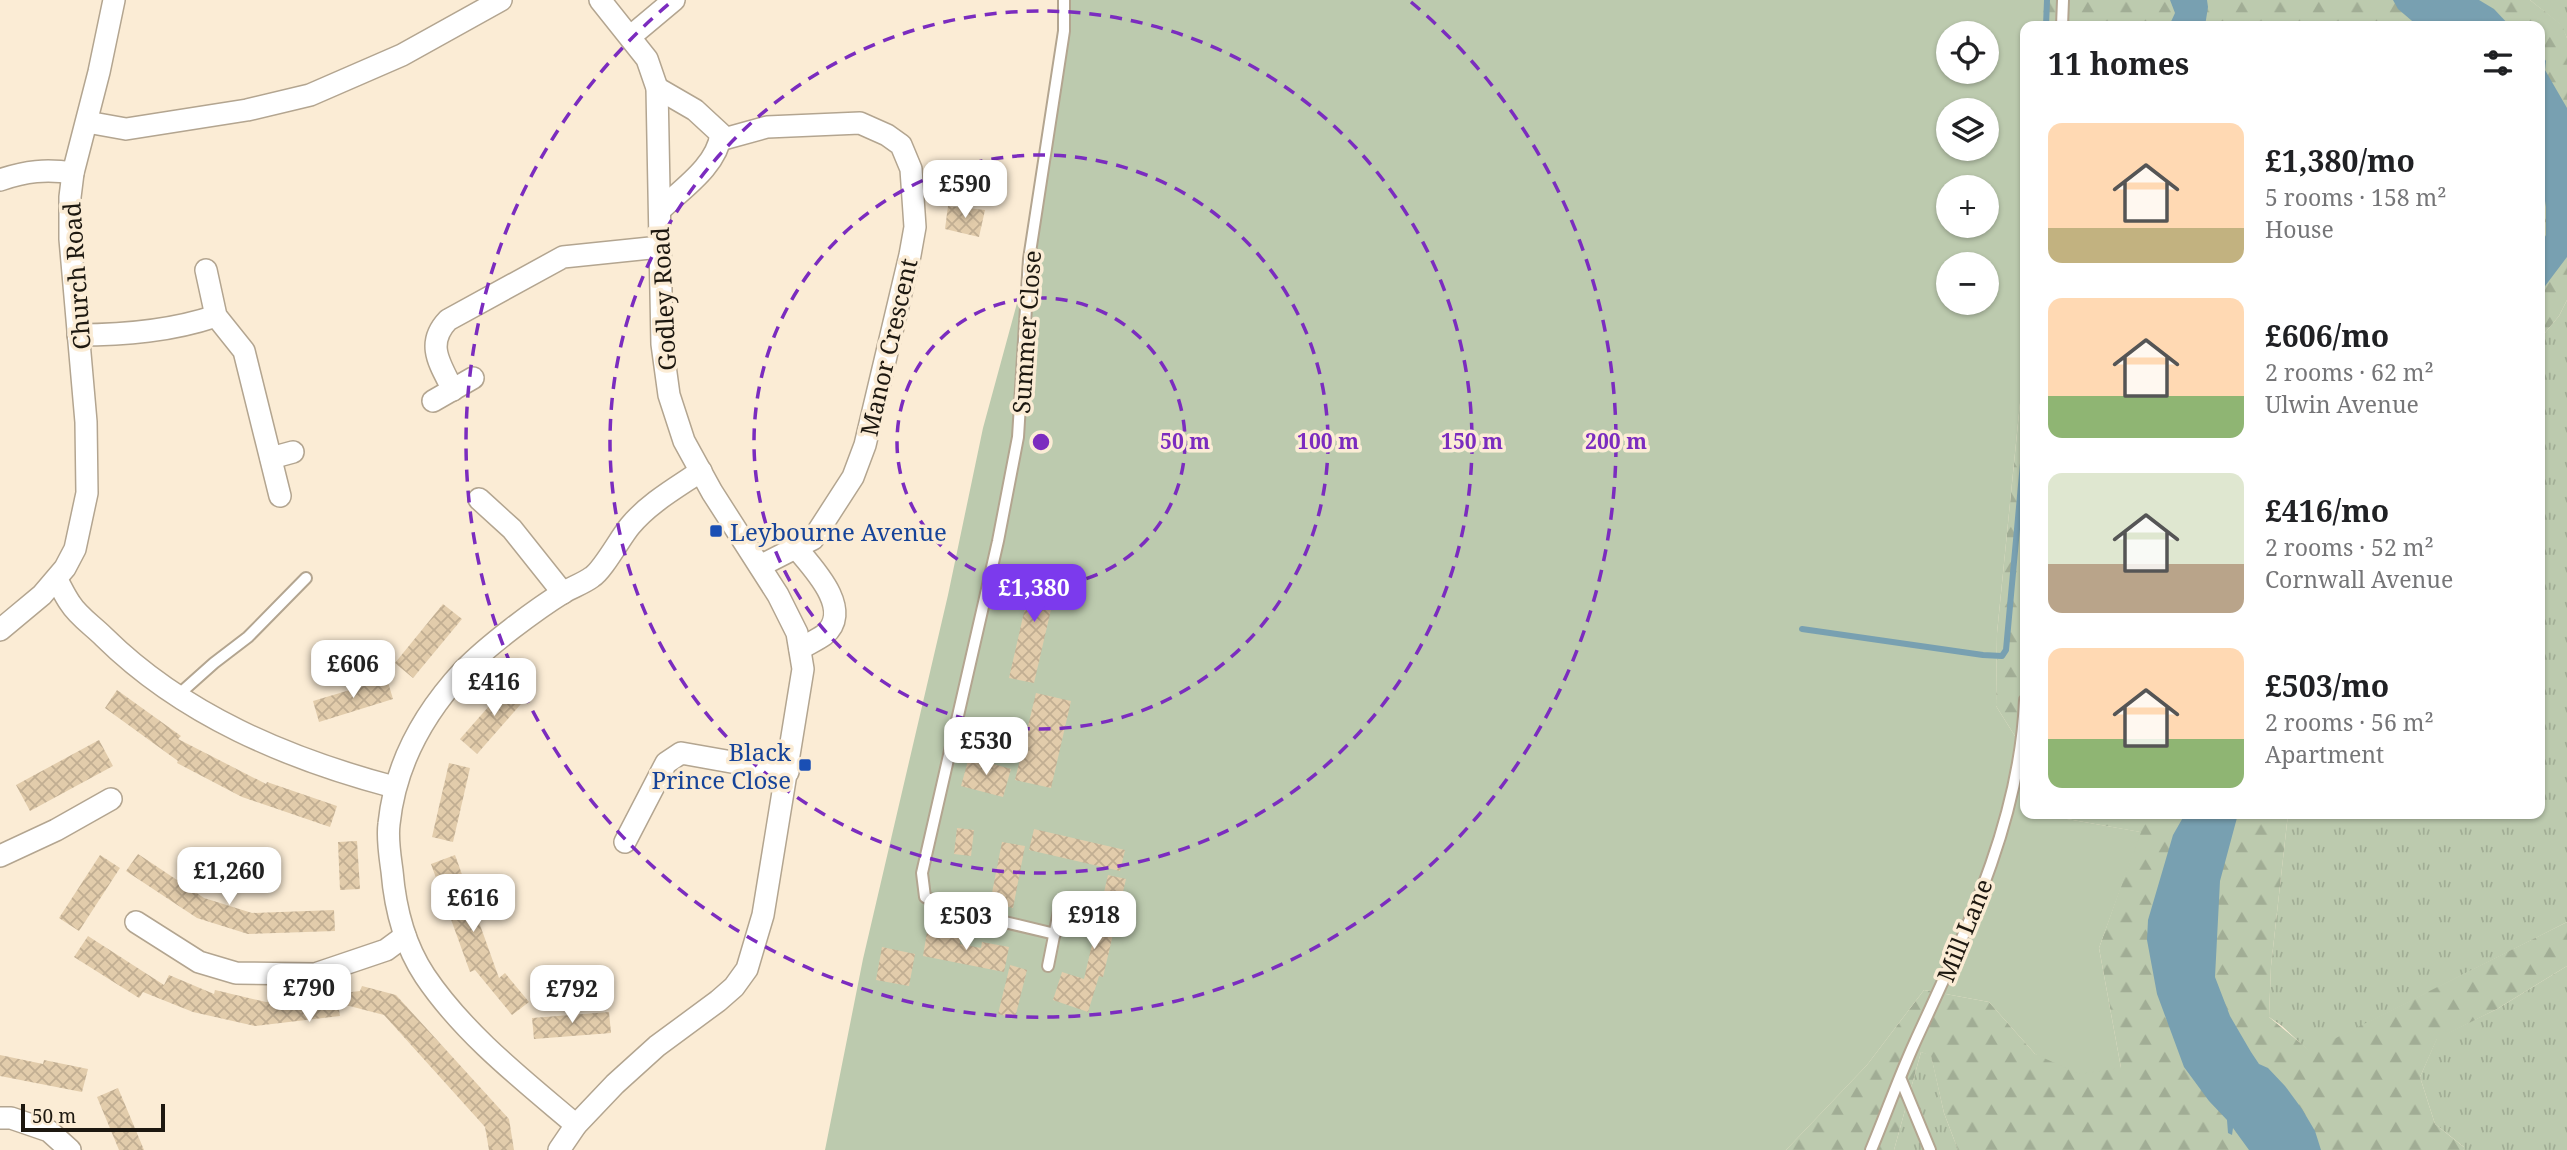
<!DOCTYPE html>
<meta charset="utf-8">
<style>
:root{--surface:#fff;--page:#f6f6f6;--text:#202124;--muted:#757577;--accent:#7c3aed}
body{margin:0;font-family:"Noto Serif",serif;background:var(--page);color:var(--text);height:100vh;display:flex;flex-direction:column;font-size:26px;white-space:nowrap}
*{box-sizing:border-box;margin:0}
p{font-size:23px;color:var(--muted)}
.icon{flex:none;width:38px;height:38px;fill:none;stroke:currentColor;stroke-width:2;stroke-linecap:round;stroke-linejoin:round}
.map{position:relative;flex:1;overflow:hidden}
.sheet{position:absolute;left:2020px;top:21px;width:525px;height:798px;display:flex;flex-direction:column;background:var(--surface);border-radius:14px;box-shadow:0 2px 5px #0004}
.sheet>*{flex:none}
.buttons{position:absolute;left:1936px;top:21px;display:grid;gap:14px}
.buttons a{display:grid;place-items:center;width:63px;height:63px;border-radius:50%;background:var(--surface);box-shadow:0 2px 5px #0004;font-size:35px}
.scale{position:absolute;left:21px;bottom:18px;width:144px;box-sizing:border-box;padding-left:7px;border:4px solid #1d1810;border-top:0;font-size:19px;line-height:24px;white-space:nowrap;color:#1d1810;-webkit-text-stroke:5px #fbecd5;paint-order:stroke}
.price{position:absolute;translate:-50% -60px;padding:0 16px;border-radius:14px;background:#fff;color:#222;font-size:23px;line-height:46px;filter:drop-shadow(0 2px 4px #0008)}
.price::after{content:'';position:absolute;left:50%;top:42px;width:21px;height:16px;margin-left:-10px;background:inherit;clip-path:polygon(0 0,100% 0,50% 100%)}
.price.current{background:var(--accent);color:#fff}
ul{padding:0;list-style:none}
li{display:flex;align-items:center;gap:21px;height:175px;padding:0 28px}
li span{display:grid;place-items:center;flex:none;width:196px;height:140px;border-radius:14px;color:#555}
li>.icon{margin-inline-start:auto}
span .icon{width:84px;height:84px;fill:#fffc;stroke-width:1}
li b{font-size:30px}
h2{display:flex;justify-content:space-between;align-items:center;height:84px;padding:0 28px;font-size:30px}
.map>svg:first-child{display:block}
</style>
<div class="map">
<svg width="2567" height="1150" viewBox="0 0 2567 1150">
<defs>
<pattern id="grass-tufts" width="24" height="20" patternUnits="userSpaceOnUse" patternTransform="scale(1.75)"><rect width="24" height="20" fill="#bccaae"/><path d="M3 7l-1-3M5 7V3M7 7l1-3M15 17l-1-3M17 17v-4M19 17l1-3" fill="none" stroke="#a1ad95"/></pattern>
<pattern id="forest-firs" width="22" height="20" patternUnits="userSpaceOnUse" patternTransform="scale(1.75)"><rect width="22" height="20" fill="#bccaae"/><path d="M5 1l3.5 6h-7zM16 11l3.5 6h-7z" fill="#a1ad95"/></pattern>
<pattern id="building-cross-hatch" width="8" height="8" patternUnits="userSpaceOnUse" patternTransform="scale(1.75)"><rect width="8" height="8" fill="#e2ccab"/><path d="M0 0l8 8M0 8l8-8" fill="none" stroke="#c1ae92"/></pattern>
</defs>
<rect width="100%" height="100%" fill="#fbecd5"/>
<g fill="url(#grass-tufts)">
<polygon points="2530,0 2567,0 2567,38 2561,25"/>
<polygon points="2567,300 2567,922 2310,1052 2282,1026 2269,1017 2271,966 2288,814 2539,814 2539,340 2559,316"/>
<polygon points="2567,966 2567,1150 2463,1150 2464,1147 2435,1124 2420,1077 2437,1038 2497,1009"/>
<polygon points="1921,1052 1931,1055 1944,1113 1958,1150 1894,1150"/>
</g>
<g fill="url(#forest-firs)">
<polygon points="2034,0 2530,0 2562,25 2567,38 2567,300 2559,316 2539,340 2539,26 2034,26"/>
<polygon points="2025,353 2025,752 1996,706 1997,633"/>
<polygon points="2063,814 2288,814 2271,966 2269,1017 2310,1051 2567,922 2567,966 2497,1009 2437,1039 2420,1077 2435,1124 2465,1148 2463,1150 1958,1150 1944,1113 1931,1056 1921,1052 1894,1150 1786,1150 1867,1065 1924,990 1989,1002 2035,1054 2121,1068 2099,948 2140,832 2067,819"/>
</g>
<path fill="#bccaae" fill-rule="evenodd" d="M1064,0H2034V26H2025V353L1997,633L1996,706L2025,752V814H2063L2067,819L2141,832L2099,948L2121,1068L2079,1074L2035,1054L1989,1002L1924,990L1867,1065L1786,1150H825L863,959L948,595L983,428L1029,259ZM1948,33H1986V72H1948ZM1948,110H1986V149H1948ZM1948,187H1986V226H1948ZM1948,264H1986V303H1948Z"/>
<g fill="#78a0b1">
<polygon points="2170,0 2207,0 2208,7 2205,26 2169,26 2175,13"/>
<polygon points="2393,0 2479,0 2494,9 2510,26 2418,26 2398,9"/>
<polygon points="2539,50 2546,61 2545,70 2567,108 2567,257 2539,294 2539,247 2546,235 2546,207 2539,164"/>
<polygon points="2185,814 2238,814 2220,881 2215,977 2230,1016 2251,1052 2259,1064 2268,1068 2285,1086 2302,1109 2315,1131 2321,1150 2249,1150 2233,1128 2232,1135 2228,1133 2227,1120 2209,1101 2184,1067 2157,994 2147,940 2148,920 2173,835"/>
</g>
<g fill="none" stroke-linecap="round" stroke-linejoin="round">
<g stroke="#78a0b1" stroke-width="6">
<polyline points="2046,26 2047,0"/>
<polyline points="1802,629 1983,655 2002,656 2006,650 2025,441"/>
</g>
</g>
<g fill="url(#building-cross-hatch)">
<polygon points="948,206 985,210 979,237 945,229"/>
<polygon points="1027,568 1059,575 1034,683 1009,678 1029,590 1023,589"/>
<polygon points="443,604 462,619 413,678 395,663"/>
<polygon points="387,679 393,699 319,722 313,701"/>
<polygon points="511,681 528,696 477,754 460,739"/>
<polygon points="117,690 181,736 178,739 266,784 267,782 337,806 330,827 242,797 177,763 178,761 105,708"/>
<polygon points="1036,693 1071,701 1051,788 1015,780"/>
<polygon points="99,740 113,766 30,811 16,785"/>
<polygon points="969,757 1011,769 1003,797 961,786"/>
<polygon points="449,763 470,768 453,842 432,837"/>
<polygon points="957,828 974,830 971,856 954,854"/>
<polygon points="1034,829 1125,850 1120,871 1029,850"/>
<polygon points="357,841 360,889 340,890 338,842"/>
<polygon points="1002,842 1025,846 1013,908 990,903"/>
<polygon points="138,854 204,898 252,913 334,910 335,931 248,934 197,918 126,871"/>
<polygon points="100,855 120,868 79,931 59,918"/>
<polygon points="455,855 499,978 505,973 529,1002 512,1015 475,970 470,972 431,864"/>
<polygon points="1108,875 1126,879 1103,977 1099,976 1088,1012 1053,1000 1062,972 1084,979"/>
<polygon points="927,932 960,938 960,944 981,948 982,942 1009,947 1004,972 923,956"/>
<polygon points="88,936 164,985 169,975 214,994 215,990 266,1002 360,991 362,986 396,995 509,1119 514,1150 489,1150 485,1127 384,1015 338,1003 340,1016 255,1026 193,1012 143,992 139,998 74,957"/>
<polygon points="882,947 915,954 909,986 876,980"/>
<polygon points="1010,965 1027,970 1015,1018 998,1014"/>
<polygon points="609,1012 611,1033 534,1039 532,1018"/>
<polygon points="0,1055 43,1064 44,1060 88,1069 82,1092 0,1076"/>
<polygon points="118,1088 134,1126 144,1150 119,1150 97,1097"/>
</g>
<g fill="none" stroke-linecap="round" stroke-linejoin="round">
<g stroke="#b3a590" stroke-width="14">
<g id="lane">
<polyline points="2062,26 2063,0"/>
<polyline points="177,696 214,663 248,637 306,578"/>
<polyline points="1055,934 954,910 925,897 922,873 998,541 1018,437 1029,259 1064,31 1064,0"/>
<polyline points="1048,966 1061,901"/>
<polyline points="1901,1080 1930,1150"/>
<path d="M1871,1150C1886,1114 1899,1077 1915,1042C1965,933 2020,822 2025,700"/>
</g>
</g>
<g stroke="#b3a590" stroke-width="24">
<g id="street">
<polyline points="631,36 674,0"/>
<path d="M657,88L695,110L721,134C717,166 682,189 660,210"/>
<polyline points="87,122 126,129 247,110 310,95 402,55 501,0"/>
<polyline points="720,140 767,127 860,123 887,135 901,145 911,169 915,227 910,255 865,445 853,477 813,539 760,566"/>
<path d="M0,180C26,171 46,169 73,173"/>
<polyline points="206,270 216,316 244,351 280,496"/>
<path d="M78,335C126,335 171,331 216,316"/>
<path d="M453,390C440,364 425,344 448,320L563,257L660,247"/>
<polyline points="433,401 473,378"/>
<polyline points="271,458 293,452"/>
<polyline points="479,499 512,529 563,593"/>
<path d="M797,549C814,569 854,611 824,635C817,640 808,644 800,649"/>
<path d="M57,580C61,587 65,596 70,603C78,616 93,626 104,637C183,715 288,759 394,787"/>
<polyline points="0,630 42,595 65,568 75,549 87,493 86,422 70,239 70,197 73,173 99,72 114,0"/>
<polyline points="625,842 666,763 681,753 788,772"/>
<polyline points="0,856 56,830 111,799"/>
<polyline points="136,922 199,962 236,973 315,974 386,950 405,936"/>
<polyline points="0,1118 11,1118 49,1131 70,1150"/>
<path d="M576,1125C523,1080 464,1034 425,976C405,946 395,907 392,871C390,856 387,839 389,824C395,765 424,713 464,670C487,646 535,610 564,592C573,587 584,583 592,577C603,570 620,538 630,526C649,503 676,488 701,471"/>
<polyline points="559,1150 576,1125 615,1084 657,1046 718,1001 734,987 747,969 763,915 803,669 797,633 778,595 712,492 684,441 669,395 662,344 657,88 647,59 600,0"/>
</g>
</g>
<use href="#lane" stroke="#fff" stroke-width="10"/>
<use href="#street" stroke="#fff" stroke-width="21"/>
</g>
<g fill="none" stroke="#7b2cbf" stroke-width="3.5" stroke-dasharray="12 9">
<circle cx="1041" cy="442" r="144"/>
<circle cx="1041" cy="442" r="287"/>
<circle cx="1041" cy="442" r="431"/>
<path d="M1411 2A575 575 0 1 1 671 2"/>
</g>
<g fill="#1a4fb4" stroke="#fbecd5" stroke-width="2.5">
<rect x="709" y="524" width="14" height="14" rx="3.5"/>
<rect x="798" y="758" width="14" height="14" rx="3.5"/>
</g>
<g text-anchor="middle" dominant-baseline="central" stroke-width="7" stroke-linejoin="round" paint-order="stroke">
<g font-size="24" fill="#1d1810" stroke="#fbecd5">
<text transform="translate(76 276) rotate(-94)">Church Road</text>
<text transform="translate(663 299) rotate(-93)">Godley Road</text>
<text transform="translate(1026 332) rotate(-86)">Summer Close</text>
<text transform="translate(888 347) rotate(-77)">Manor Crescent</text>
<text transform="translate(1964 930) rotate(-68)">Mill Lane</text>
</g>
<g font-size="24" fill="#164399" stroke="#fbecd5" text-anchor="start">
<text x="730" y="531">Leybourne Avenue</text>
<text x="791" y="751" text-anchor="end">Black<tspan x="791" dy="28">Prince Close</tspan></text>
</g>
</g>
<circle cx="1041" cy="442" r="10" fill="#7b2cbf" stroke="#fbecd5" stroke-width="3.5"/>
<g font-size="21" text-anchor="middle" font-weight="bold" fill="#7b2cbf" stroke="#fbecd5" stroke-width="7" stroke-linejoin="round" paint-order="stroke">
<text x="1185" y="449">50 m</text>
<text x="1328" y="449">100 m</text>
<text x="1472" y="449">150 m</text>
<text x="1616" y="449">200 m</text>
</g>
</svg>
<div class="buttons">
<a><svg class="icon" aria-label="locate" viewBox="0 0 24 24"><circle cx="12" cy="12" r="6"/><path d="M12 2v4M12 18v4M2 12h4M18 12h4"/></svg></a>
<a><svg class="icon" aria-label="layers" viewBox="0 0 24 24"><path d="M12 4l9 5-9 5-9-5zM3 14l9 5 9-5"/></svg></a>
<a>+</a>
<a>−</a>
</div>
<div class="scale">50 m</div>
<b class="price" style="left:965px;top:220px">£590</b>
<b class="price current" style="left:1034px;top:624px">£1,380</b>
<b class="price" style="left:353px;top:700px">£606</b>
<b class="price" style="left:494px;top:718px">£416</b>
<b class="price" style="left:986px;top:777px">£530</b>
<b class="price" style="left:229px;top:907px">£1,260</b>
<b class="price" style="left:473px;top:934px">£616</b>
<b class="price" style="left:1094px;top:951px">£918</b>
<b class="price" style="left:966px;top:952px">£503</b>
<b class="price" style="left:309px;top:1024px">£790</b>
<b class="price" style="left:572px;top:1025px">£792</b>
<section class="sheet">
<h2>11 homes<svg class="icon" aria-label="filters" viewBox="0 0 24 24"><path d="M4 7h16M4 17h16"/><circle cx="9" cy="7" r="2"/><circle cx="15" cy="17" r="2"/></svg></h2>
<ul>
<li><span style="background:linear-gradient(#ffd9b3 75%,#c2b280 0)"><svg class="icon" aria-label="home" viewBox="0 0 24 24"><path d="M3 11l9-7 9 7M6 9v11h12V9"/></svg></span><div><b>£1,380/mo</b><p>5 rooms · 158 m²</p><p>House</p></div></li>
<li><span style="background:linear-gradient(#ffd9b3 70%,#8fb573 0)"><svg class="icon" aria-label="home" viewBox="0 0 24 24"><path d="M3 11l9-7 9 7M6 9v11h12V9"/></svg></span><div><b>£606/mo</b><p>2 rooms · 62 m²</p><p>Ulwin Avenue</p></div></li>
<li><span style="background:linear-gradient(#dfe7d0 65%,#b9a48a 0)"><svg class="icon" aria-label="home" viewBox="0 0 24 24"><path d="M3 11l9-7 9 7M6 9v11h12V9"/></svg></span><div><b>£416/mo</b><p>2 rooms · 52 m²</p><p>Cornwall Avenue</p></div></li>
<li><span style="background:linear-gradient(#ffd9b3 65%,#8fb573 0)"><svg class="icon" aria-label="home" viewBox="0 0 24 24"><path d="M3 11l9-7 9 7M6 9v11h12V9"/></svg></span><div><b>£503/mo</b><p>2 rooms · 56 m²</p><p>Apartment</p></div></li>
</ul>
</section>
</div>
